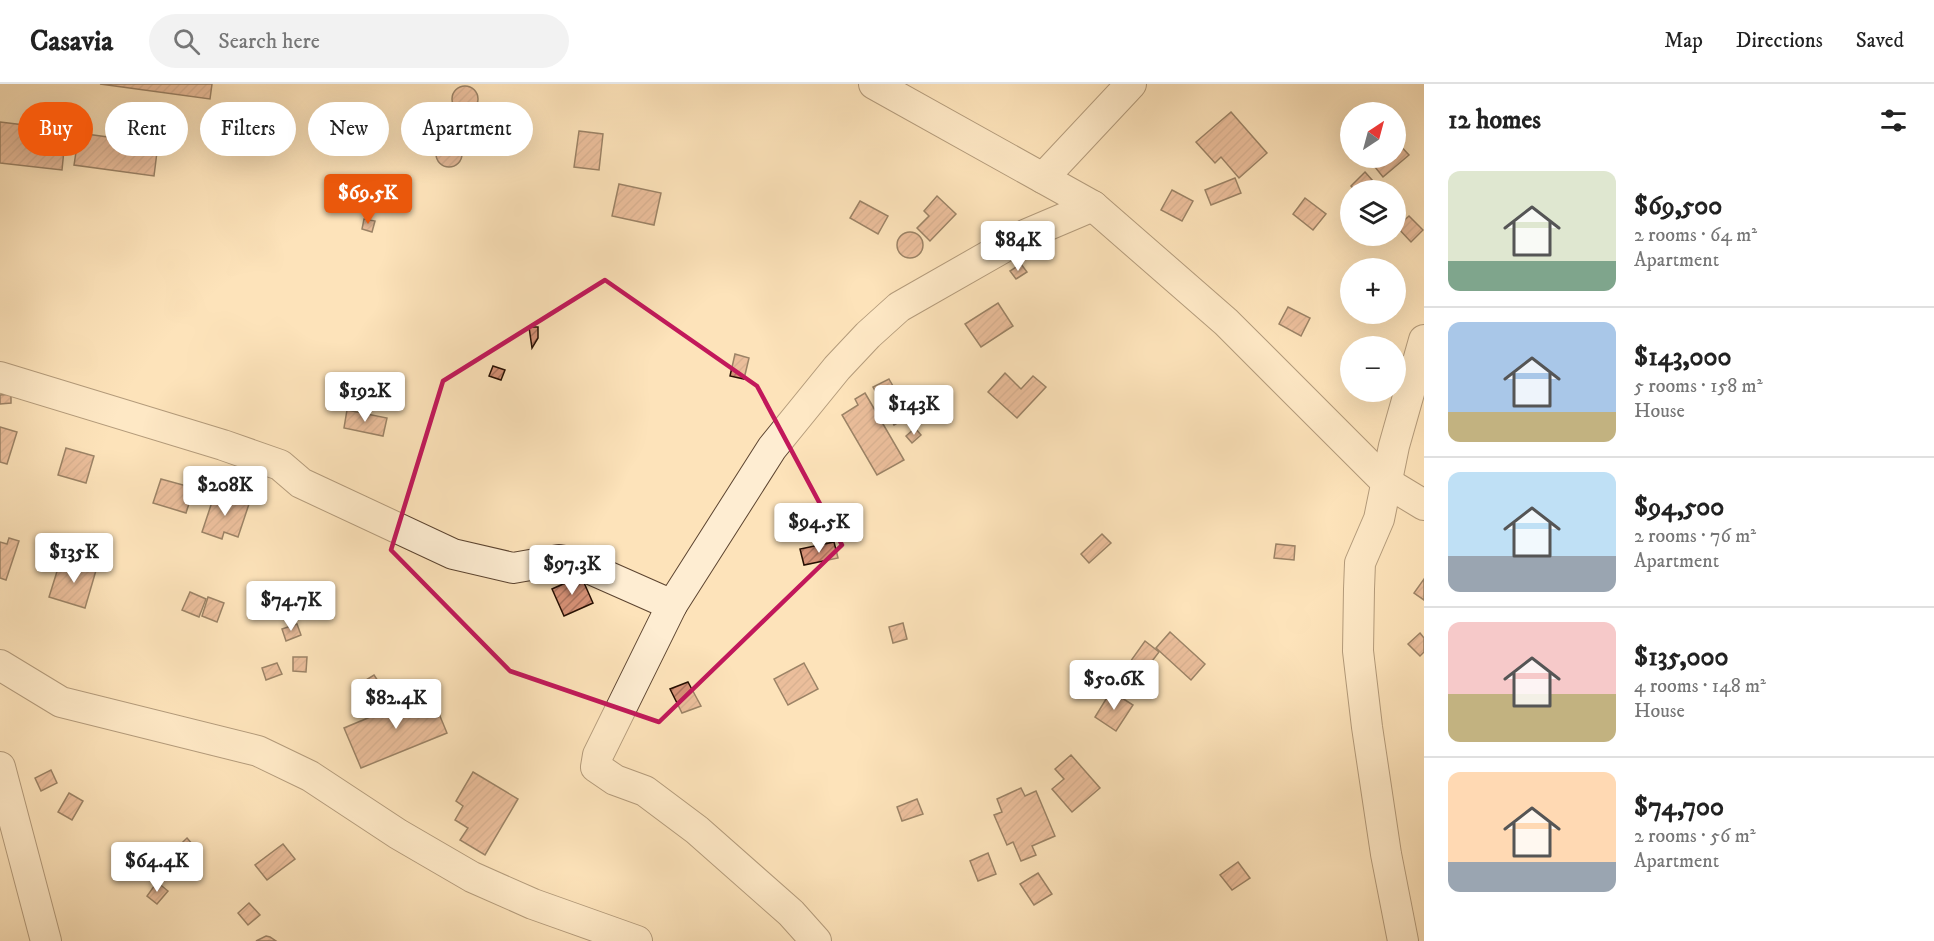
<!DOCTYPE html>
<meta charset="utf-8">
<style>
:root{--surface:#fff;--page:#f2f2f2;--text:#222;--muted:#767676;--line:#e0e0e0;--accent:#ea580c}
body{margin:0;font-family:"IM FELL DW Pica",serif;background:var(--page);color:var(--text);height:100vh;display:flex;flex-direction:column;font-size:22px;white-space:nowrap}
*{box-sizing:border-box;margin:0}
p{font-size:20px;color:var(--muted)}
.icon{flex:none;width:33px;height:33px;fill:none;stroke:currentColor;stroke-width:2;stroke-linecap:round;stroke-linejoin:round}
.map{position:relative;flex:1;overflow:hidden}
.drawer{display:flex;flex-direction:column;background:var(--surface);width:510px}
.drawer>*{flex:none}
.guide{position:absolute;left:18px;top:18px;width:570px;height:54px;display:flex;gap:12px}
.needle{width:39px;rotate:36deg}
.buttons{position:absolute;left:1340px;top:18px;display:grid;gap:12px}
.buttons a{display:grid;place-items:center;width:66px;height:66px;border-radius:50%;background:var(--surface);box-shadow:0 6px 24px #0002;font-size:30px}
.price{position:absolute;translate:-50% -51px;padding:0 14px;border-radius:6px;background:#fff;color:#222;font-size:20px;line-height:39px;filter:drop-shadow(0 2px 3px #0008)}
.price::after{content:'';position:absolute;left:50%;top:36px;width:18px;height:14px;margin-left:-9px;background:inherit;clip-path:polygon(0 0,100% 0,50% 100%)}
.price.on{background:var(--accent);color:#fff}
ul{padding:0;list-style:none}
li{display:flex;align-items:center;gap:18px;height:150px;padding:0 24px}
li+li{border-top:2px solid var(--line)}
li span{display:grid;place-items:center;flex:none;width:168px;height:120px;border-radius:12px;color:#555}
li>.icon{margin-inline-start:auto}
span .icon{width:72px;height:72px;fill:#fffc;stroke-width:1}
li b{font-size:26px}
h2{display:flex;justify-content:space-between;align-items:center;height:72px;padding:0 24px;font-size:26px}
.chip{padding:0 21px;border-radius:27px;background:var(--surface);box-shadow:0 6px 24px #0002;font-size:21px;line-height:54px}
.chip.on{background:var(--accent);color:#fff}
header{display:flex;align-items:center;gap:36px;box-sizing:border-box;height:84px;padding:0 30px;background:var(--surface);border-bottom:2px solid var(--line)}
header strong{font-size:28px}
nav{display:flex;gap:33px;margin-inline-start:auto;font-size:21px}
.search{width:420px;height:54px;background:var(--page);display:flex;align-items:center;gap:15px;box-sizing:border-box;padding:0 21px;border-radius:33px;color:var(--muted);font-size:22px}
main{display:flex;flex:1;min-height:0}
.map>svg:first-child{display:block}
</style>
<header>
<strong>Casavia</strong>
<div class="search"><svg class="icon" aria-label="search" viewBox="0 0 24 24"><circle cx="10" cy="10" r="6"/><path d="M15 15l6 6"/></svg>Search here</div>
<nav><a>Map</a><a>Directions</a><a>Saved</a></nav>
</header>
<main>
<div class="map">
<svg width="1424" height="857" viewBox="0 0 1424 857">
<defs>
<pattern id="building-hatch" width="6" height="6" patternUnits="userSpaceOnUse" patternTransform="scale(1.5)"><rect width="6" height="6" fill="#d69176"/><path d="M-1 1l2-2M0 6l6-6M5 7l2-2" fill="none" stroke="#ad755f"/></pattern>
</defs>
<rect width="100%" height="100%" fill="#fde3ba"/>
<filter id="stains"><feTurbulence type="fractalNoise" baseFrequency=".00333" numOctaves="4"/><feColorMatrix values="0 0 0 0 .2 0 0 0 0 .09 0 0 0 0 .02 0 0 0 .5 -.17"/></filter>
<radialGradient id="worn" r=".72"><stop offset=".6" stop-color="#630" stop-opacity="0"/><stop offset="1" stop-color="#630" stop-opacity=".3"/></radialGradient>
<g fill="url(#building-hatch)" stroke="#260f02" stroke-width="1.5">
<polygon points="100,0 212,0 210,15"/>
<circle cx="465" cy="15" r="13"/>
<polygon points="1231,28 1267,69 1239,94 1221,73 1215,79 1196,58"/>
<polygon points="0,38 66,46 62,86 0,79"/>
<polygon points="579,47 603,50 599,86 574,83"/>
<polygon points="79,49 158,60 154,92 74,81"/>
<circle cx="449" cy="70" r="13"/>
<polygon points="1396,57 1409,71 1383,93 1371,78 1376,74 1395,74"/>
<polygon points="1365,88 1381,106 1355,106 1351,102"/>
<polygon points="1235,94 1241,109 1211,121 1205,106"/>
<polygon points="619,100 661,109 654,141 612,132"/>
<polygon points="1172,106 1193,117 1182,137 1161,126"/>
<polygon points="937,112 956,130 930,157 917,144 929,132 924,127"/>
<polygon points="1305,114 1326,130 1313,146 1293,130"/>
<polygon points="860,117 888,132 878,150 850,134"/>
<polygon points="1409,132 1423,146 1411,158 1397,143"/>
<polygon points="364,135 375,137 372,148 362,145"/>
<circle cx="910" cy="161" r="13"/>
<polygon points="1021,180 1027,188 1016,195 1010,187"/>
<polygon points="998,219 1013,242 981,263 965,240"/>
<polygon points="1288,223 1310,234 1301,252 1279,240"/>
<polygon points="529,243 538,243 538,254 532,264"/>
<polygon points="735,270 749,274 744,295 730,292"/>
<polygon points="493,282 505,286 501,296 489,292"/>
<polygon points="1005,289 1021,305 1033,292 1046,303 1017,334 988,308"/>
<polygon points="889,295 910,332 894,341 873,303"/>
<polygon points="865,309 904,376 877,391 842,331 858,321 855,315"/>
<polygon points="11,310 11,319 0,320 0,311"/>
<polygon points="347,326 387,334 383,352 344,344"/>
<polygon points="0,343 17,348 7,380 0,378"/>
<polygon points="915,344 921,351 912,359 906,352"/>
<polygon points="66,364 94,372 86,399 58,391"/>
<polygon points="161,395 194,404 186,429 153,419"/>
<polygon points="215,409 249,420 238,453 224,448 222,455 202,448"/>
<polygon points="1102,450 1111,459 1089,479 1081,470"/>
<polygon points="9,454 19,457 6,496 0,494 0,458 7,460"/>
<polygon points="834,458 838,474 804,481 800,465"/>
<polygon points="1276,460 1295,462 1294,476 1274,474"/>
<polygon points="78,478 97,483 85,524 49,513 59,481 75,486"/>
<polygon points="581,492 593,519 564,532 552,505"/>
<polygon points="1424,495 1424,516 1414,509"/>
<polygon points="190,508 206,515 199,533 182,526"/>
<polygon points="208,513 224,519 217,538 202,532"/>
<polygon points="903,539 907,555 893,559 889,543"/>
<polygon points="297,540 301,551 286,557 282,545"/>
<polygon points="1170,548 1205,580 1191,596 1156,564"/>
<polygon points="1420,549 1424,554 1424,568 1420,572 1408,560"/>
<polygon points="1145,557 1159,568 1144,588 1130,578"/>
<polygon points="293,573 307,573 306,588 293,587"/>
<polygon points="277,579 282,590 266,596 262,584"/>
<polygon points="804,579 818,605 788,621 774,595"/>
<polygon points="374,591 384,606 363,620 353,604"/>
<polygon points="688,598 701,622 682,629 670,605"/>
<polygon points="1111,607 1133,621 1116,647 1095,633"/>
<polygon points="430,608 447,649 361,684 344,644"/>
<polygon points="1071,671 1100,704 1072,728 1052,705 1064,695 1055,685"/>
<polygon points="51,686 57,699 41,707 35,694"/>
<polygon points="473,688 518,715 485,771 460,756 468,744 455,736 463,722 456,717"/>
<polygon points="1021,704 1025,712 1036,707 1055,752 1032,762 1036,771 1021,777 1013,758 1007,761 994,731 1002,728 997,715"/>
<polygon points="69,709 83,717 72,736 58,728"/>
<polygon points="917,715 923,730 902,737 897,723"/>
<polygon points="187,754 199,768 175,790 163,777"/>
<polygon points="283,760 295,775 267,796 255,781"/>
<polygon points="988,769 996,790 978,797 970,777"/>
<polygon points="1238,778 1250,794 1232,806 1220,791"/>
<polygon points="1038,789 1052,810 1034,821 1020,800"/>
<polygon points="157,798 168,807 157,820 147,812"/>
<polygon points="249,819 260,831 248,841 238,829"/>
<polygon points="266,852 270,853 276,857 256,857"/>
</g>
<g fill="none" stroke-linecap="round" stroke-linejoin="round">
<g stroke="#5c4430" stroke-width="32">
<g id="minor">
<polyline points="874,0 1093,122 1226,238 1386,398 1424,421"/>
<polyline points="1043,94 1131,0"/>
<polyline points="0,293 223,361 280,381 301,399 453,470 513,484 559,476 577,479 672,521"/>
<polyline points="0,581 61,618 258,667 310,692 398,750 472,793 533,820 637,857"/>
<polyline points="0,683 46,857"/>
<polyline points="816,857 791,829 697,746 645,707 615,696 596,683 598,671 672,521 772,364 837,284 868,251 899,223 1027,150 1093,122"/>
<polyline points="1403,857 1386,770 1367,643 1358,567 1359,505 1360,479 1379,435 1394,362 1424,256"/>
</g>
</g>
<use href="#minor" stroke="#feedd2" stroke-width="30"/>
</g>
<path d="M0 0H1424V857H0ZM605,196L757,302L842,461L659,638L510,587L391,466L443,297Z" fill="#fde3ba" fill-opacity=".55" fill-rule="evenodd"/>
<path fill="none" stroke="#c2185b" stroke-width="4.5" stroke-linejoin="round" d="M605,196L757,302L842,461L659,638L510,587L391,466L443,297Z"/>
<rect width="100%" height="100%" filter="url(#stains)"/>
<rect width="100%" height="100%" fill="url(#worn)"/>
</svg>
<div class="buttons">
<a><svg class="needle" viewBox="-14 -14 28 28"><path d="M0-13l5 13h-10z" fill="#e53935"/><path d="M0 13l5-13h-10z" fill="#767676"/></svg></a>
<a><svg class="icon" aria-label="layers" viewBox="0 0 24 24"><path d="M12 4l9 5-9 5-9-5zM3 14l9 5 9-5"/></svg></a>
<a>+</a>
<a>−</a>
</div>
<b class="price on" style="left:368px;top:141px">$69.5K</b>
<b class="price" style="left:1018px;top:188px">$84K</b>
<b class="price" style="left:365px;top:339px">$192K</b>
<b class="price" style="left:914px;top:352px">$143K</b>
<b class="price" style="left:225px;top:433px">$208K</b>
<b class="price" style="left:819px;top:470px">$94.5K</b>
<b class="price" style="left:74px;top:500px">$135K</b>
<b class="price" style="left:572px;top:512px">$97.3K</b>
<b class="price" style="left:291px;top:548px">$74.7K</b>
<b class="price" style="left:1114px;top:627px">$50.6K</b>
<b class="price" style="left:396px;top:646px">$82.4K</b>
<b class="price" style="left:157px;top:809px">$64.4K</b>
<div class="guide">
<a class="chip on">Buy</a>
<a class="chip">Rent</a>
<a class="chip">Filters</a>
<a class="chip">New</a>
<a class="chip">Apartment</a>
</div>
</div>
<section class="drawer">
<h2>12 homes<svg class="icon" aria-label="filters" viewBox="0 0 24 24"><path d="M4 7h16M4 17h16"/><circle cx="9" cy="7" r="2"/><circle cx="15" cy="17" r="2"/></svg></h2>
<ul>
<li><span style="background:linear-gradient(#dfe7d0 75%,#7fa58c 0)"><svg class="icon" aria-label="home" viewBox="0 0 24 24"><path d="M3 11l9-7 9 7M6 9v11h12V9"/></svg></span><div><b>$69,500</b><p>2 rooms · 64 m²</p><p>Apartment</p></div></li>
<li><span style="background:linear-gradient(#a9c7e8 75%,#c2b280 0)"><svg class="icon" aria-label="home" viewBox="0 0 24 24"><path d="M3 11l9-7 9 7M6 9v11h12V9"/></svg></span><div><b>$143,000</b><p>5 rooms · 158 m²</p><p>House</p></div></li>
<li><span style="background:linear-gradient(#bfe0f5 70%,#9aa5b1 0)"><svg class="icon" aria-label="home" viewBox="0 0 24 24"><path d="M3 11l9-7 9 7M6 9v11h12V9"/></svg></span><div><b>$94,500</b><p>2 rooms · 76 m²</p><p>Apartment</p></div></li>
<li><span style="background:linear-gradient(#f6c9c9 60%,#c2b280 0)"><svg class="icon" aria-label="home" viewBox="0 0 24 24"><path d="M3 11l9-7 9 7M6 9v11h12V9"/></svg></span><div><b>$135,000</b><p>4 rooms · 148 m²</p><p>House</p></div></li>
<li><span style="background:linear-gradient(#ffd9b3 75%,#9aa5b1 0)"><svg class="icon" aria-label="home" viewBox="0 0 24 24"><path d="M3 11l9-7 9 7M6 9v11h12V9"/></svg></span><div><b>$74,700</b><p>2 rooms · 56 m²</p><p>Apartment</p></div></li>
</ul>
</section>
</main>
